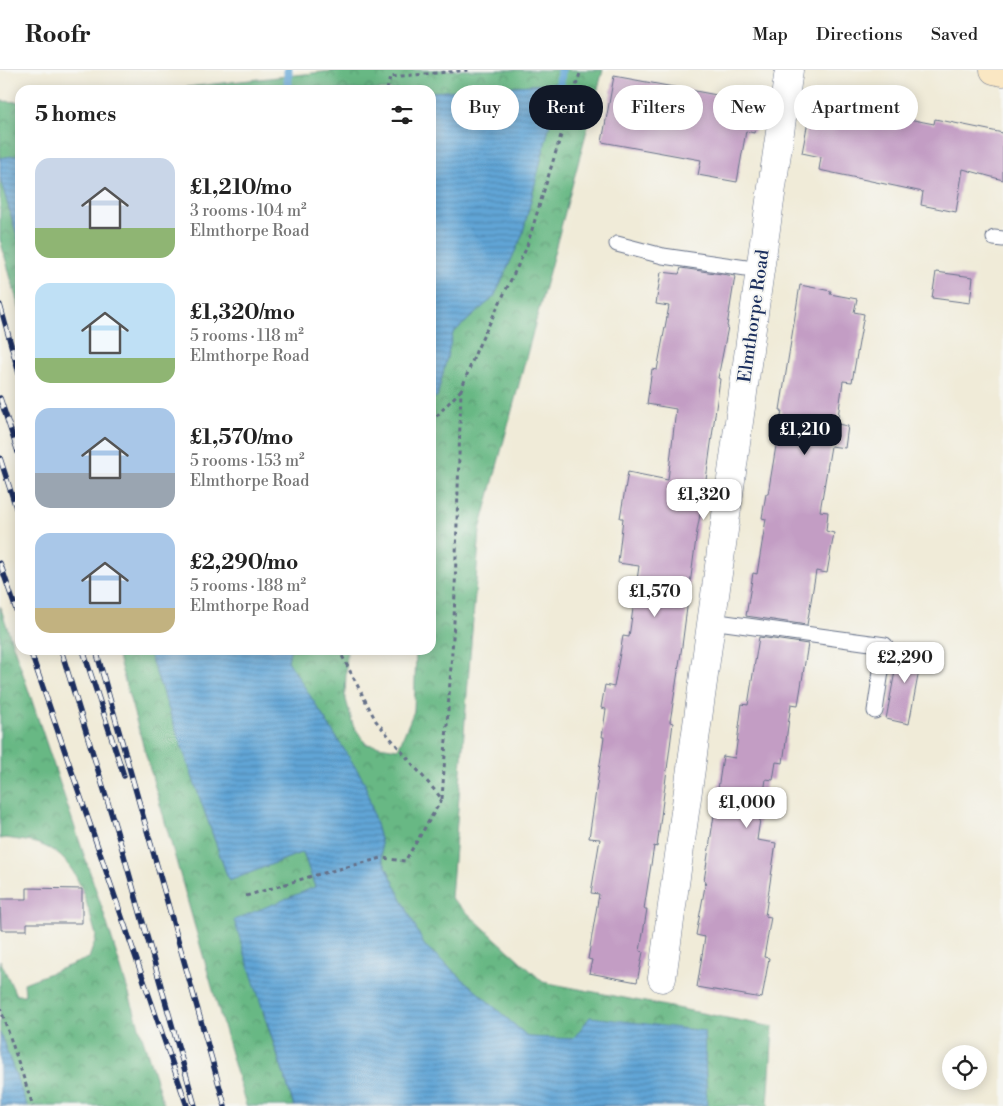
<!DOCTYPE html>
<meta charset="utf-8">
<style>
:root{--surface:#fff;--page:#f2f2f2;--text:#222;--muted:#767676;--line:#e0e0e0;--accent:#111827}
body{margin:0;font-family:"Libre Bodoni",serif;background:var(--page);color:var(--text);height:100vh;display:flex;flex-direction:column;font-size:19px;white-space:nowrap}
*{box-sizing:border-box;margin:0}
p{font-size:16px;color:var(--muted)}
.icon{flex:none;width:28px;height:28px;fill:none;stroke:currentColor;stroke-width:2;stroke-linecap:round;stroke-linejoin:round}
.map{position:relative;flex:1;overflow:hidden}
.drawer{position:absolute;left:15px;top:15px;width:421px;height:570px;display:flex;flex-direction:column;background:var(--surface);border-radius:15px;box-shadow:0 2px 12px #0003}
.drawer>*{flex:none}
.guide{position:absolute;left:451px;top:15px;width:475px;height:45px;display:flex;gap:10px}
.tools{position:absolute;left:942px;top:975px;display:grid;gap:10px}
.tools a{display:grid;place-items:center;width:45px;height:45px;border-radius:50%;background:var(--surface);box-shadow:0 2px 12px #0003;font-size:25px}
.price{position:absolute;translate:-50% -42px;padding:0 11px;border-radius:10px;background:#fff;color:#222;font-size:16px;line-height:32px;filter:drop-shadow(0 1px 2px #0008)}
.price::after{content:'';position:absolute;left:50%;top:30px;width:15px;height:11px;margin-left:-8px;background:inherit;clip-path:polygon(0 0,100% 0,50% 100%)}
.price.selected{background:var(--accent);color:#fff}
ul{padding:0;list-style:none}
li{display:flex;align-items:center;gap:15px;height:125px;padding:0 20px}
li span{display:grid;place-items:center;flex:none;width:140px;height:100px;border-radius:15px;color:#555}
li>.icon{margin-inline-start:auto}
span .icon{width:60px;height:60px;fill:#fffc;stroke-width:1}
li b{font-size:21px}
h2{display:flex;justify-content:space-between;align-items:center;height:60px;padding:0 20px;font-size:21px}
.pill{padding:0 18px;border-radius:22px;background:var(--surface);box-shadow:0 2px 12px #0003;font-size:18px;line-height:45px}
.pill.selected{background:var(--accent);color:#fff}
header{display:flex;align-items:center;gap:30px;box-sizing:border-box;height:70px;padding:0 25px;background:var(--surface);border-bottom:1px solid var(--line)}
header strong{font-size:24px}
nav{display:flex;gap:28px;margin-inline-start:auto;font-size:18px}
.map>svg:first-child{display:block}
</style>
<header>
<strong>Roofr</strong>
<nav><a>Map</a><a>Directions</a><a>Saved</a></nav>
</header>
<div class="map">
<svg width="1003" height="1036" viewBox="0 0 1003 1036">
<defs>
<pattern id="forest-crowns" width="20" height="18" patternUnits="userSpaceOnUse" patternTransform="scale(1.25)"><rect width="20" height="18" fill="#68b884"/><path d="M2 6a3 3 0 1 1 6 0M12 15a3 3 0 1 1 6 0" fill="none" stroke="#55966f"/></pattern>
<pattern id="water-rules" width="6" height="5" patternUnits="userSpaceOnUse" patternTransform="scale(1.25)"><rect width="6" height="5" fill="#61a5d6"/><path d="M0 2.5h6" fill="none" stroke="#4f87b1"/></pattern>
</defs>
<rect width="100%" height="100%" fill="#f6f6f2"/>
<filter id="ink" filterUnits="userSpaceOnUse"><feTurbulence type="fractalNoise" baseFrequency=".02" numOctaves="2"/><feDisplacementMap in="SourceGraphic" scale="10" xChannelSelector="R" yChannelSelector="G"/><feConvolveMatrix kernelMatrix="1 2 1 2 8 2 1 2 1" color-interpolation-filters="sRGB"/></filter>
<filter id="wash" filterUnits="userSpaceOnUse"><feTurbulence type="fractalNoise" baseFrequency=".0096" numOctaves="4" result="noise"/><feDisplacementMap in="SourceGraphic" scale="20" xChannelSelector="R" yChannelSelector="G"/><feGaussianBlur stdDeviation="1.12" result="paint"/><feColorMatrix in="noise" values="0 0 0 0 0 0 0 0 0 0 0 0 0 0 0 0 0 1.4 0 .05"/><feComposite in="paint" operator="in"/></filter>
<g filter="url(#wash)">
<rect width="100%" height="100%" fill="#f0ebd8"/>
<g fill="url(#forest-crowns)" stroke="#427471">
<polygon points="341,0 603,0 480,460 451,828 543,912 773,957 768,1036 707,1036 704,961 573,969 528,967 424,875 382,788 381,773 364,711 288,591 290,580 347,580 345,626 353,655 366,674 398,679 414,641 416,580 431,580 431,328 437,326 453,263 494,227 522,166 560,13 431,22 431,20 160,20"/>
<polygon points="0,31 20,32 20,85 0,88"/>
<polygon points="0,108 20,175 20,241 0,169"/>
<path d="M0,536L103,841L164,1036H27L0,963V890L16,925H25L24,913L89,888L95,871L96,865C86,833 79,790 44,776C33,771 18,770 6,768L0,769Z"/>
<polygon points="116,580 148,580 229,811 303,782 315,817 263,942 294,1036 246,1036"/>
</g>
<g fill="url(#water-rules)" stroke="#3e6a9a">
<polygon points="560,13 522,166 494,227 453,263 437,327 431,328 431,22"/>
<polygon points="20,85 20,175 0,108 0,88"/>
<polygon points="148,580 290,580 288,591 364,711 381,773 382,788 424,875 528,967 573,969 590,947 704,961 707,1036 294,1036 234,850 315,817 303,782 229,811"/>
<polygon points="0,963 27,1036 0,1036"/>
</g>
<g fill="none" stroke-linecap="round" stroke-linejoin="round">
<g stroke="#61a5d6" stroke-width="9">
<polyline points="288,0 288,19"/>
<polyline points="560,13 561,0"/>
</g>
</g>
<g id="blocks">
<g fill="#c39dc4">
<polygon points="614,6 760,33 754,63 746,61 737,112 698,105 701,90 602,72"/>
<polygon points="812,30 934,54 935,49 1003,63 1003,110 963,99 956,142 921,135 923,122 819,100 821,87 802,83"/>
<polygon points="681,198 735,206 727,256 728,257 718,308 720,309 705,417 697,461 682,576 670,652 673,653 657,777 654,776 644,839 647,839 640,881 643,882 637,912 589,903 592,890 588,889 599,824 591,823 600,769 589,768 604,667 602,667 606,639 601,638 605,615 614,617 623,566 629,567 639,496 618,493 623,448 620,448 628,402 668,410 676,339 647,334 652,299 657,300 669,236 656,234 661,202 679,204"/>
<polygon points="936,202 973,207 970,233 932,228"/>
<polygon points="800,215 831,221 830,224 857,229 854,242 864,244 852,312 843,311 837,354 848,356 845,378 831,376 820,441 828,442 826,461 834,463 827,503 816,501 807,555 746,546 753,503 757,504 766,449 762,448 766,424 768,424 782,340 780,340"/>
<polygon points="759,567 808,574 798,635 791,634 783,693 776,692 773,710 766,709 757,770 776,773 765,846 771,847 764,887 769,888 762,928 697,917 705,867 696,865 706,811 704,811 723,686 735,688 742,634 748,635"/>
<polygon points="900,575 923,579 909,654 886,649"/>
<polygon points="27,818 82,819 82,853 27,853 27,860 1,860 0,829 27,829"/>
</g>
</g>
</g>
<g filter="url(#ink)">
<use href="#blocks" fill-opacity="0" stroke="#667189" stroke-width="1"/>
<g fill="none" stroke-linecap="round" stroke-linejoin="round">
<g stroke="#667189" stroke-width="17">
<g id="lane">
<polyline points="994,168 1003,169"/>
<polyline points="617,174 663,186 760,200"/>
<polyline points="711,551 885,575 875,641"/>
</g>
</g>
<g stroke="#667189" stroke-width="29">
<polyline id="street" points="662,908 760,200 789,0"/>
</g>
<g stroke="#667189" stroke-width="29">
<polyline id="secondary" points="994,0 1003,2"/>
</g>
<g stroke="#667189" stroke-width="3" stroke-dasharray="4 4" stroke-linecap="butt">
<polyline points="387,20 390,7 472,0"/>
<polyline points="431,352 461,320"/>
<polyline points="442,729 454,552 461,320 477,279 526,179 581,0"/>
<polyline points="246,826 312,806 382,788 405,791 442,729 376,651 339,580"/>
<polyline points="0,937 33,1036"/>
</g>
<use href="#lane" stroke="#fff" stroke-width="15"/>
<use href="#street" stroke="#fff" stroke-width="28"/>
<use href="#secondary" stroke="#fae7c3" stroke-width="28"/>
<g stroke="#1b2f5e" stroke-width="5.5">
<g id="rail">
<polyline points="0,235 20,307"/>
<polyline points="0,328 20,388"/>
<polyline points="0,388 20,450"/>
<polyline points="0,493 20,551"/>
<polyline points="30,580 187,1036"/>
<polyline points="61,580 121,775 195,1036"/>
<polyline points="83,580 124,706"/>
<polyline points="96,580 225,1036"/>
</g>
</g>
<use href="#rail" stroke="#f6f6f2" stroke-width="4" stroke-dasharray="11" stroke-linecap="butt"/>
</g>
</g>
<g text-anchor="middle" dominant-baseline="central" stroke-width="4" stroke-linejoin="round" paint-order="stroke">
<g font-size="18" fill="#1b2f5e" stroke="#f6f6f2">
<text transform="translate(754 246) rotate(-82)">Elmthorpe Road</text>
</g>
</g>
</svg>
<div class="tools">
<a><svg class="icon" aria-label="locate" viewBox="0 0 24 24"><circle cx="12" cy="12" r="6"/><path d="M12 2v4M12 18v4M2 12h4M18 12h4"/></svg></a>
</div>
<b class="price selected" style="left:805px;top:386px">£1,210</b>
<b class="price" style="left:704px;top:451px">£1,320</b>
<b class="price" style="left:655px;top:548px">£1,570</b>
<b class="price" style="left:905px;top:614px">£2,290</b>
<b class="price" style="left:747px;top:759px">£1,000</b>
<div class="guide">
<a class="pill">Buy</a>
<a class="pill selected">Rent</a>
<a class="pill">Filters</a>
<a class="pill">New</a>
<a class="pill">Apartment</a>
</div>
<section class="drawer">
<h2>5 homes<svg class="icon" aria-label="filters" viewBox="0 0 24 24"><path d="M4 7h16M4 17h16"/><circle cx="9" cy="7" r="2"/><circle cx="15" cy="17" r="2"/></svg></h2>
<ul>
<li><span style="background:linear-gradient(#c9d6e8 70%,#8fb573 0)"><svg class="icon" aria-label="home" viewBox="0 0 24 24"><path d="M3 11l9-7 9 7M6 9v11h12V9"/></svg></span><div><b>£1,210/mo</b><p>3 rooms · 104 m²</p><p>Elmthorpe Road</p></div></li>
<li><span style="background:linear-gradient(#bfe0f5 75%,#8fb573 0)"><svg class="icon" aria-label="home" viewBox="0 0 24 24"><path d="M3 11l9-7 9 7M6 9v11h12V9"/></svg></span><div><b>£1,320/mo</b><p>5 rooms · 118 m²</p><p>Elmthorpe Road</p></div></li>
<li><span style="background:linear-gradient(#a9c7e8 65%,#9aa5b1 0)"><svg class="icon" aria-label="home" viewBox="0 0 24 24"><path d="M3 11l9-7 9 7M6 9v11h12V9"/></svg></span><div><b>£1,570/mo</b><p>5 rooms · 153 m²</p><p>Elmthorpe Road</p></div></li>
<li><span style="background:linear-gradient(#a9c7e8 75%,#c2b280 0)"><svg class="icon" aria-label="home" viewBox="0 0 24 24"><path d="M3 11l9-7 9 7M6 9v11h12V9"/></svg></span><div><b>£2,290/mo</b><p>5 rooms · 188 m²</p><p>Elmthorpe Road</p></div></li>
</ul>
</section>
</div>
